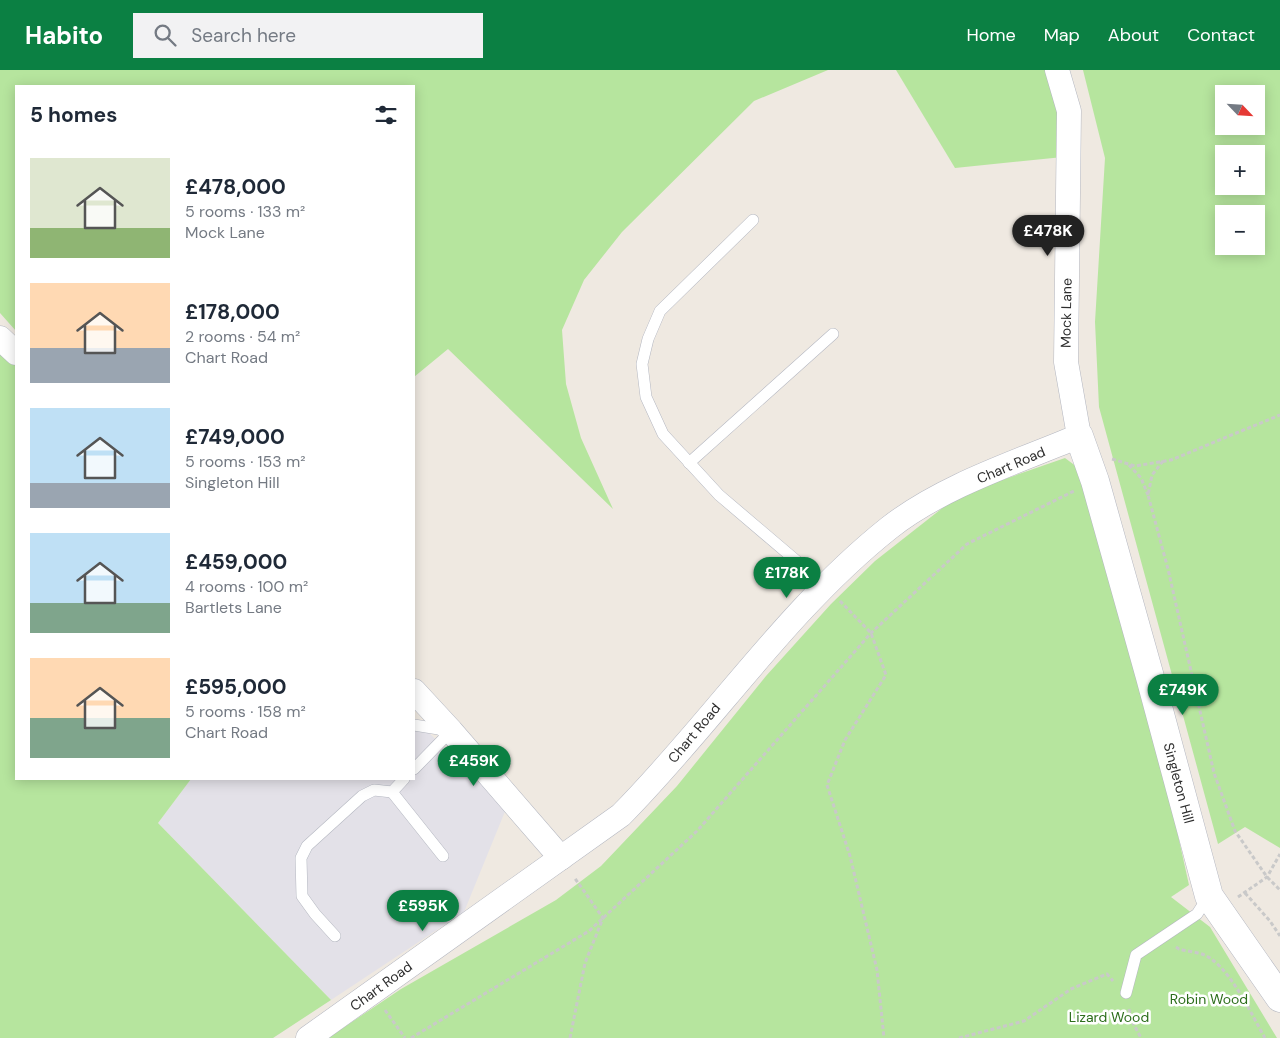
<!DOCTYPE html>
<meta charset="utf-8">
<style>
:root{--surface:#fff;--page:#f2f2f3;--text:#1f2937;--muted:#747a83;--accent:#0b8043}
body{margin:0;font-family:"DM Sans",sans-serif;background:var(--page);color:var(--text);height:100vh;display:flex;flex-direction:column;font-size:19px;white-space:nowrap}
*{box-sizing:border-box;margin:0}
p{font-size:16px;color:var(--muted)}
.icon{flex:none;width:28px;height:28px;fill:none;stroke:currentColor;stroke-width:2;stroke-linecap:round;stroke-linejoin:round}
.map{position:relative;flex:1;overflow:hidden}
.drawer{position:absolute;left:15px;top:15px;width:400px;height:695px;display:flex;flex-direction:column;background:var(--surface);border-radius:0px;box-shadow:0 2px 12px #0003}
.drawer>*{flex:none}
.needle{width:32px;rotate:115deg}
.controls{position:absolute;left:1215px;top:15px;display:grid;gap:10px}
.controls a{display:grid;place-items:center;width:50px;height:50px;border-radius:0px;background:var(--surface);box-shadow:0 2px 12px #0003;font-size:25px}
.price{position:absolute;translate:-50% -42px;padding:0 11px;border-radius:18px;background:var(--accent);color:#fff;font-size:16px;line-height:32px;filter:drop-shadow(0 1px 2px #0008)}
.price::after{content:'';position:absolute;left:50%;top:30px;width:15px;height:11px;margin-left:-8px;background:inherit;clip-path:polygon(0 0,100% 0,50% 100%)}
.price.selected{background:#222;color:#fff}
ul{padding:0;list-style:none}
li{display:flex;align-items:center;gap:15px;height:125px;padding:0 15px}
li span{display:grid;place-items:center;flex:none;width:140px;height:100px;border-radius:0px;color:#555}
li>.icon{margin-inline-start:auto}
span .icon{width:60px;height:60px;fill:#fffc;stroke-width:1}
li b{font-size:21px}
h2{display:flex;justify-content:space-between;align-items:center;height:60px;padding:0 15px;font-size:21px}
header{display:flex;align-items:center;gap:30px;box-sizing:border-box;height:70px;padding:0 25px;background:var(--accent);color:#fff}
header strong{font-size:24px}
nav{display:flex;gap:28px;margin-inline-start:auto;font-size:18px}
.search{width:350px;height:45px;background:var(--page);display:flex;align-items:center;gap:12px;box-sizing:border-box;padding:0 18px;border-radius:0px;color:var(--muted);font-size:19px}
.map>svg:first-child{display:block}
</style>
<header>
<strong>Habito</strong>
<div class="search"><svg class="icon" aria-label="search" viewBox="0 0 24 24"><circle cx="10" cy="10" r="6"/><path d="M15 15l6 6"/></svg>Search here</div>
<nav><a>Home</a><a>Map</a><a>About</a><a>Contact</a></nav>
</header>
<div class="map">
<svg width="1280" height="968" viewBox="0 0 1280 968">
<rect width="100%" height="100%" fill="#efe9e1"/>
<polygon fill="#e3e1e8" points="414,648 506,739 464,842 331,930 158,753 191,709 414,709"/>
<g fill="#b6e59e" fill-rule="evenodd">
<polygon points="0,0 828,0 754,31 622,162 584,210 562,260 566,314 581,368 613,439 448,279 414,307 414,16 16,16 16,261 0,243"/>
<polygon points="896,0 1045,0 1055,28 1063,87 955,98"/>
<path d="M1083,0H1280V778L1245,757L1218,774L1099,337L1095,252L1105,88ZM1224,24H1256V56H1224ZM1224,84H1256V116H1224ZM1224,144H1256V176H1224Z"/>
<polygon points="0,280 16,294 16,709 191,709 158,753 331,930 273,968 0,968"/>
<polygon points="1065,388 1089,406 1145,616 1189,815 1171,827 1210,857 1277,968 328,968 401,919 556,830 601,796 677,716 766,606 831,534 875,491 959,425"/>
</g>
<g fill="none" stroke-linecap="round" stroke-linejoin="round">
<g stroke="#b4b7c1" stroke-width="12">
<g id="lane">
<polyline points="753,150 660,241 648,269 642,294 646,327 663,364 719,425 826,516"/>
<polyline points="689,393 833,264"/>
<polyline points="414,655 445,660"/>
<polyline points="414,699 451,661"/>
<polyline points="404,709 392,722 443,786"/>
<polyline points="335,866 315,844 302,826 301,788 307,776 362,726 374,720 392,722"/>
<polyline points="1126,923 1136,885 1197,844 1208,827"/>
</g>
</g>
<g stroke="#b4b7c1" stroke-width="25">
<g id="street">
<polyline points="0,268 16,283"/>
<polyline points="414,621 451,661 561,788"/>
<path d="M308,968L621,745C713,652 786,540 889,458C942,416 1017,392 1079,366L1066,292L1069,41L1057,0"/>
</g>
</g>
<g stroke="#b4b7c1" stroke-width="29">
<polyline id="secondary" points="1079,366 1095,411 1150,607 1209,826 1280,928"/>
</g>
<g stroke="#c9c9c9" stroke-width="3" stroke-dasharray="4 2.5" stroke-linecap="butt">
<polyline points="1112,389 1135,396 1171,390 1280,345"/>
<polyline points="1163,391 1152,405 1148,425 1168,499 1214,703 1235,761 1267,807 1280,820"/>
<polyline points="1129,395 1141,408 1148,425"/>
<polyline points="840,531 871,563 886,605 845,670 827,715 850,786 877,900 884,968"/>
<polyline points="1245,823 1270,851 1280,866"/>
<polyline points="1238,827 1267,807 1280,784"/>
<path d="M1176,877L1179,879C1186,881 1195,882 1202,884C1229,894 1251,944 1265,968"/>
<polyline points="1129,939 1132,951 1141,968"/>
<polyline points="385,940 405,968"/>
<polyline points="411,968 589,861 697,761 871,563 967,474 1074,421"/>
<polyline points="570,968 585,893 603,848 574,807"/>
<polyline points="959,968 1024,951 1071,919 1107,904 1113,911"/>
</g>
<use href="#lane" stroke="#fff" stroke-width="11"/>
<use href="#street" stroke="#fff" stroke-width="24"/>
<use href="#secondary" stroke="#fff" stroke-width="28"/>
</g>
<g text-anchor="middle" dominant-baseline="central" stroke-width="5" stroke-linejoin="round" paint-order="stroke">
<g font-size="14" fill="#2e2e2e" stroke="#fff">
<text transform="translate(1066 243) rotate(-89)">Mock Lane</text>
<text transform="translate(1011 395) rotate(-23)">Chart Road</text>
<text transform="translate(694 663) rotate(-50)">Chart Road</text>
<text transform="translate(1179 713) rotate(75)">Singleton Hill</text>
<text transform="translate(381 916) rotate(-36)">Chart Road</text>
</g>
<g font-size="14" fill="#2c6e1b" stroke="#fff">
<text x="1209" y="929">Robin Wood</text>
<text x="1109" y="947">Lizard Wood</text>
</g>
</g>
</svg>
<div class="controls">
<a><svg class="needle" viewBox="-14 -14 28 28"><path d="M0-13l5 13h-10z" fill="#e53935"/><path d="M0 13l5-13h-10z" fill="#747a83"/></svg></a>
<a>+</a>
<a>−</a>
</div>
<b class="price selected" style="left:1048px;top:187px">£478K</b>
<b class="price" style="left:787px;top:529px">£178K</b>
<b class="price" style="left:1183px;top:646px">£749K</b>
<b class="price" style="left:474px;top:717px">£459K</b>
<b class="price" style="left:423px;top:862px">£595K</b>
<section class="drawer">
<h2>5 homes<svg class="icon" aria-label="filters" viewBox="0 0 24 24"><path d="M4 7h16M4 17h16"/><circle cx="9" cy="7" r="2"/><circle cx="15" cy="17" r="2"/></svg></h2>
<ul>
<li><span style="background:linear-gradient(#dfe7d0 70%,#8fb573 0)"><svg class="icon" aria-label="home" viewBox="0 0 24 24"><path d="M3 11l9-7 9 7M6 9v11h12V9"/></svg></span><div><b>£478,000</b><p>5 rooms · 133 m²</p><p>Mock Lane</p></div></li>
<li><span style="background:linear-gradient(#ffd9b3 65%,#9aa5b1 0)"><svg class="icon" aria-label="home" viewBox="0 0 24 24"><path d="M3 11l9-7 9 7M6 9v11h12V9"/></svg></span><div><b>£178,000</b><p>2 rooms · 54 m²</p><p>Chart Road</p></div></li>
<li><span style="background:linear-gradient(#bfe0f5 75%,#9aa5b1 0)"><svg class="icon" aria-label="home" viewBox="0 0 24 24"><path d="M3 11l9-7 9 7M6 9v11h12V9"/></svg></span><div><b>£749,000</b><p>5 rooms · 153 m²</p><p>Singleton Hill</p></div></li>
<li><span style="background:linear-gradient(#bfe0f5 70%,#7fa58c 0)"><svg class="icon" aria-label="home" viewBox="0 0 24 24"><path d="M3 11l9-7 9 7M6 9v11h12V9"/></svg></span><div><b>£459,000</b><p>4 rooms · 100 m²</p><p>Bartlets Lane</p></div></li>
<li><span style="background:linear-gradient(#ffd9b3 60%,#7fa58c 0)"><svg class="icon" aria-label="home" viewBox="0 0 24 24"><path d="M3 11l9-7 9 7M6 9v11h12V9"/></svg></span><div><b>£595,000</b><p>5 rooms · 158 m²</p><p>Chart Road</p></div></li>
</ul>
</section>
</div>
